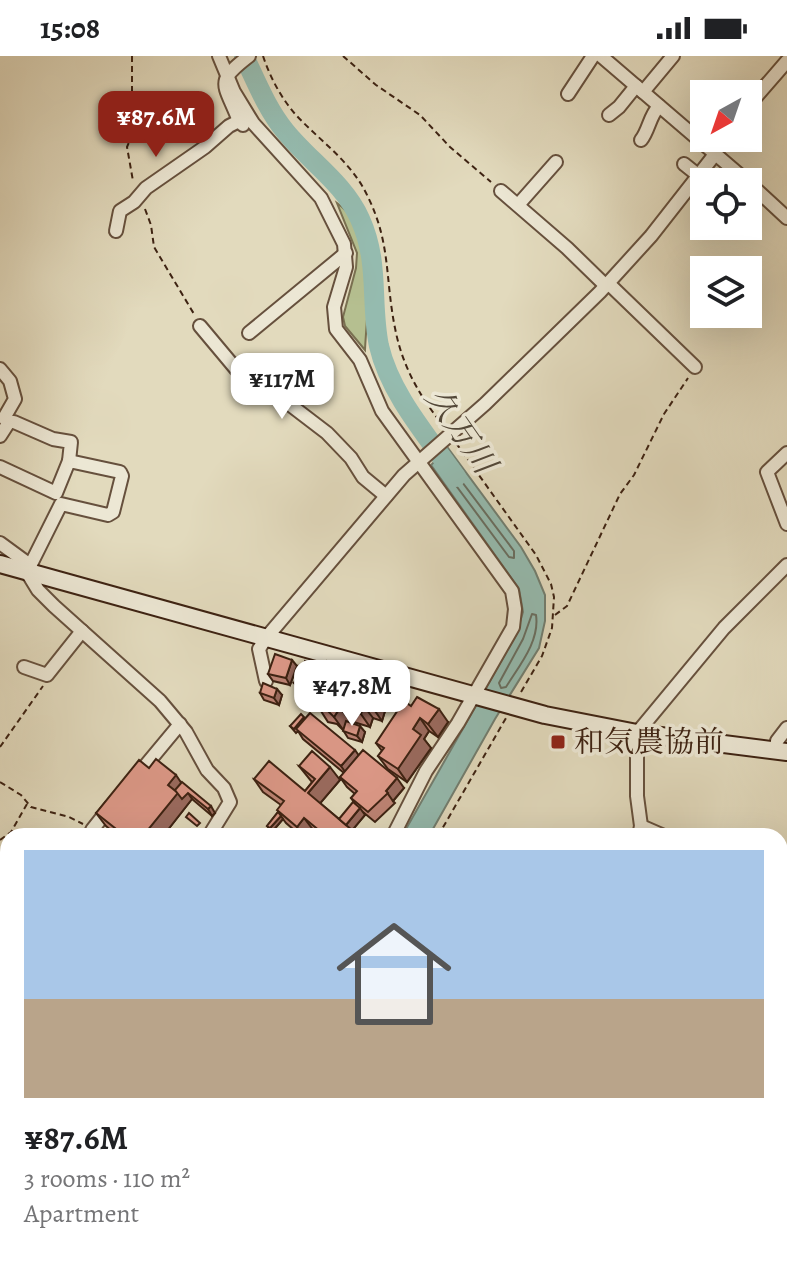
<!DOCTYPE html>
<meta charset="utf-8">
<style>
:root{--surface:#fff;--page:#f2f2f2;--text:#202124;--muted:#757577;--accent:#8f2418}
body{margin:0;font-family:Alegreya,"Noto Serif JP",serif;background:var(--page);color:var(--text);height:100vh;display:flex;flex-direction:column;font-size:30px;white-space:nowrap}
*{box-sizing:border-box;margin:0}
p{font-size:26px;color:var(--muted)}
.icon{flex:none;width:44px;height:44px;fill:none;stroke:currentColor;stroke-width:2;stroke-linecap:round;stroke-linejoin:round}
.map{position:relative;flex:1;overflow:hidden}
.sheet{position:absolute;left:0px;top:772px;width:788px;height:440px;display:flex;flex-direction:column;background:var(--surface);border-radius:24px 24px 0 0;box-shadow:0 8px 32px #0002}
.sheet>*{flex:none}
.needle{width:52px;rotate:220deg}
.fabs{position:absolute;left:690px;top:24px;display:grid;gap:16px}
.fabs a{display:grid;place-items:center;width:72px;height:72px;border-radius:0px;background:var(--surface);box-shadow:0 8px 32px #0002;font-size:40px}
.price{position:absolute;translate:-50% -68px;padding:0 18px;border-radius:16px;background:#fff;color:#222;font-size:26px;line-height:52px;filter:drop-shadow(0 2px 4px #0008)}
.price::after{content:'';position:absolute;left:50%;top:48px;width:24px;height:18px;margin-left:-12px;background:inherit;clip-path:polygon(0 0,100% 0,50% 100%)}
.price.selected{background:var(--accent);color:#fff}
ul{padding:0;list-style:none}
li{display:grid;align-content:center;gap:16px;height:424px;padding:0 24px}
li span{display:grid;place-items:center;height:248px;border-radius:0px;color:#555}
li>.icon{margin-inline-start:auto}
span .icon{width:144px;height:144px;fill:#fffc;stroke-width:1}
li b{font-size:34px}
.status{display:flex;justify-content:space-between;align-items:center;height:56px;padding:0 40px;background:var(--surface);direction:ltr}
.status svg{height:22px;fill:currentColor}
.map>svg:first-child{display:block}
</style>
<div class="status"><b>15:08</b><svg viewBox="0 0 49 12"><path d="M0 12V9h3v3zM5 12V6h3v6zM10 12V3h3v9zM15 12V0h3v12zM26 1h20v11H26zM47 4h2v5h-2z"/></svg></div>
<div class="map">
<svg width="787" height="1212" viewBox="0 0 787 1212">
<rect width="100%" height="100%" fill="#e2dabd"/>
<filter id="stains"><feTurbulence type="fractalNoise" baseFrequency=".0025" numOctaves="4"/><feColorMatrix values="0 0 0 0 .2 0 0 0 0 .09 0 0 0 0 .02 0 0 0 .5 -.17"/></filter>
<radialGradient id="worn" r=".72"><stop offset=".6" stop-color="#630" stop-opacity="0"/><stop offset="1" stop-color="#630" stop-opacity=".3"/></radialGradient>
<path fill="#b5bf90" stroke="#797051" stroke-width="2" d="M337,147C380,178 367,248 365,294L345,270L343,261L356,212L357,197Z"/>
<polygon fill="#95bbaf" stroke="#727e70" stroke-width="2" points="448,392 521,491 535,515 545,539 545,565 539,592 495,663 429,780 402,780 516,579 523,556 519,533 431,409"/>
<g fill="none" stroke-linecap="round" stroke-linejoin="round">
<g stroke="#696e60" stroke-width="2">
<polygon points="447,406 514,495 514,502 509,501 443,412 443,408"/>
<path d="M532,558L536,559C540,585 519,610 506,631L501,632L499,627L523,583Z"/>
</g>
<path stroke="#95bbaf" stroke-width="20" d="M244,0C256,25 267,53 285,75C309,105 344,127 360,163C380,207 370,246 379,290C390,338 428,381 456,421"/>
<g stroke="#66503d" stroke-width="16">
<g id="minor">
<polyline points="219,0 234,36 253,67 321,142 344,188 346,211 334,251 336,273 360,304 382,355 512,535 515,553 513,571 458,667 426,715 393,780"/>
<polyline points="601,0 748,126"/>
<polyline points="643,36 673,0"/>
<polyline points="568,38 593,0"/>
<polyline points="748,50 787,5"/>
<polyline points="609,59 619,51 636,30"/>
<path d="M243,69L239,65C224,26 214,27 249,0"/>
<path d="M641,84C649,74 649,61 659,50"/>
<polyline points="684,108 699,120"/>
<polyline points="748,126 787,162"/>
<polyline points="501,135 567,192 606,230"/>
<polyline points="518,149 556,106"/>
<polyline points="116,175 120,155 134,146 146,132 205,91 229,70 239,65"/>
<polyline points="608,227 695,311"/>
<polyline points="200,270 236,313 276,338 327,377 351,402 363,421 386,440"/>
<polyline points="249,277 346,197"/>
<polyline points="0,313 10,325 15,343 4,362 9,366 0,380"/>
<polyline points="9,366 14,366 53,383 71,386 69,405"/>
<polyline points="787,397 767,416 787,468"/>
<polyline points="0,411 56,437 69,405 120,416 122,420 113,456 108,459 61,448 27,516 38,534 54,550 160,645 186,676 207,714 224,732 230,746 209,780"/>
<polyline points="0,487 30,509"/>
<polyline points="24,611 47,619 82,575"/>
<polyline points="266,625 259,593 266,582 404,419 485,348 600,236 651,180 716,97"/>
<polyline points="776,695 777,685 787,672"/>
<polyline points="136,721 180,668"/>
<polyline points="641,770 664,780"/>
<polyline points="100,780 92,774 111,750"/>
<polyline points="639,780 641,770 637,740 637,677 724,572 787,509"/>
<polyline points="780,914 787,930"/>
<polyline points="780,941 787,941"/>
<polyline points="37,1212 40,1204"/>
<polyline points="86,1212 89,1204"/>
<polyline points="441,1212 444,1204"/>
</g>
</g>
<g stroke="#3d2212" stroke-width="20">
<polyline id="secondary" points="0,508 545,659 637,677 787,696"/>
</g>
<g stroke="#3d2212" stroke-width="2" stroke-dasharray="6 4" stroke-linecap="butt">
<polyline points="132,0 132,52 136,62 133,67 134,75 127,91 133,125"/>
<path d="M263,0C270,21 281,42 296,59C321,86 352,106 368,141C391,188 385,223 395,272C402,309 419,340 443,369"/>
<polyline points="343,0 376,29 420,59 450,91 491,126"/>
<polyline points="145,153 151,169 154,191 194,258"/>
<polyline points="456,387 536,499 551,528 554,541 552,572 542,600 521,636"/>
<polyline points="555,559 567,550 620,438 634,419 664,358 688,322"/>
<polyline points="0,691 43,630"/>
<polyline points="0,726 21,739 31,751 69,761 83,768"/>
<polyline points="438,780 506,662"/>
<polyline points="0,784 11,776 27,748"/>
<polyline points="0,840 8,845"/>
<polyline points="0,978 8,984"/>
<polyline points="780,1036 787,1037"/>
<polyline points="0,1122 8,1128"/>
<polyline points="181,1204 205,1212"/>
<polyline points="270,1212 275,1204"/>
<polyline points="591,1212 594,1204"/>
</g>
<use href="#minor" stroke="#ece7d4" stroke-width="12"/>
<use href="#secondary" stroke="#ece7d4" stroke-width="16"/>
</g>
<g fill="#bd8374" stroke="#3d2212" stroke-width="2">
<polygon points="297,610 290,629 273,625 268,618"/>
<polygon points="303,613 324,613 391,635 382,665 373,662 370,671 350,665 349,666 365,676 362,686 348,682 343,674 337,668 328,666 319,652 320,650 315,643 321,624 307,619"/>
<polygon points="294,627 318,630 313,640 299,633"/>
<polygon points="260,637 282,639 279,649 264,644"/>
<polygon points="411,650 448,666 438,681 429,675 424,683 431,692 407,726 388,713 378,700 382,695 376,687"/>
<polygon points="305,662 404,732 393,745 395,747 375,766 363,756 365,759 352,774 356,780 319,780 314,775 310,780 301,780 286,767 283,763 272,776 267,770 278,756 281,749 263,736 254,723 305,735 312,726 299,710 340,724 320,747 339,763 356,749 351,742 355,738 347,731 340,721 344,717 303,683 298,675 296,677 290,670"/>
<polygon points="149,712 181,726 215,757 212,760 192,743 163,780 118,780 106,770 96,757"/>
</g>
<g fill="#9a6a5e" stroke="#3d2212" stroke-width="2">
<polygon points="292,604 297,610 290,629 286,622"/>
<polygon points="382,622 391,635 382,665 373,652"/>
<polygon points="313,623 318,630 313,640 308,633"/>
<polygon points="277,633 282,639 279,649 274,642"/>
<polygon points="363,649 373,662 370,671 361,658"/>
<polygon points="340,652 350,665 344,675 334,661"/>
<polygon points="439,653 448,666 438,681 428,668"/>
<polygon points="420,662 429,675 424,683 431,692 407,726 398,713 413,673"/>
<polygon points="360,670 365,676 362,686 357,680"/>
<polygon points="355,694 362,704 348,720 341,710"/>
<polygon points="330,711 340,724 317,751 308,737"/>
<polygon points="176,719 192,743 163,780 143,780 168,729"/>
<polygon points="397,722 404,732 393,745 386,735"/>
<polygon points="211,750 215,757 212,760 208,753"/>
<polygon points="360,752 365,759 350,777 345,770"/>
<polygon points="281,760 283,763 272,776 270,772"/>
<polygon points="304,762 314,775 310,780 303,780 297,771"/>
</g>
<g fill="#dc9887" stroke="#3d2212" stroke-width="2">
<polygon points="275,598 292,604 286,622 268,618"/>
<polygon points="305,605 322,610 319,618 303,613"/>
<polygon points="327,605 382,622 373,652 363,649 361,658 340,652 334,661 328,655 319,652 321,645 315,643"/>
<polygon points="299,617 313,623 308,633 294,627"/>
<polygon points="263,627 277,633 274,642 260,637"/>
<polygon points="417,641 439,653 428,668 420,662 413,673 421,679 398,713 378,700 384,692 376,687 404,645 411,650"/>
<polygon points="310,657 355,694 341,710 296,673"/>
<polygon points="301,658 304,661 294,673 290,670"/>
<polygon points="346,665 360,670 357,680 343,675"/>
<polygon points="363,694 397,722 386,735 388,737 368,756 351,742 357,735 340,721"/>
<polygon points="312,695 330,711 308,737 353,775 349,780 326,780 304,762 297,771 277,754 284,745 254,723 269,705 305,735 315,723 299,710"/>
<polygon points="156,703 176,719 168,729 178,737 143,780 125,780 96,757 139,704 149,712"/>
<polygon points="182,726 211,750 208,753 188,737 182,743 175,734"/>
<polygon points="353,746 360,752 346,769 339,763"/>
<polygon points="278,756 281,760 270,772 267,770"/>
<polygon points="189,757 200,767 197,770 186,761"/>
</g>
<rect fill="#8f2418" stroke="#ece7d4" stroke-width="3" x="550" y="678" width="16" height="16" rx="4"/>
<g text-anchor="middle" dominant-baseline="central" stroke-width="7" stroke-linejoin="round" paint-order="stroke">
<g font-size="30" fill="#3d2212" stroke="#ece7d4" text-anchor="start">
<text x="574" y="686">和気農協前</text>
</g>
<g font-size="32" font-style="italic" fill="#534839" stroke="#ece7d4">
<text transform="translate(461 374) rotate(55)">久万川</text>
</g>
</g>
<rect width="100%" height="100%" filter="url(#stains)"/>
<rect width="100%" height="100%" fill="url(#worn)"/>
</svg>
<div class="fabs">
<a><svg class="needle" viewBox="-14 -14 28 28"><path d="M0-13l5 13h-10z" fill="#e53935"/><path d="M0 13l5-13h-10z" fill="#757577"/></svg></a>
<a><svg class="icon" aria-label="locate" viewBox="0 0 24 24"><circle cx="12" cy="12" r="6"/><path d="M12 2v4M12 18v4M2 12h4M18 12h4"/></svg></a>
<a><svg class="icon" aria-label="layers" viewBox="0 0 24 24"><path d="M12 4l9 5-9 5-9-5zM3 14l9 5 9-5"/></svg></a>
</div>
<b class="price selected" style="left:156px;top:103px">¥87.6M</b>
<b class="price" style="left:282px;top:365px">¥117M</b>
<b class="price" style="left:352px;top:672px">¥47.8M</b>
<section class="sheet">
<ul>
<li><span style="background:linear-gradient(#a9c7e8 60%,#b9a48a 0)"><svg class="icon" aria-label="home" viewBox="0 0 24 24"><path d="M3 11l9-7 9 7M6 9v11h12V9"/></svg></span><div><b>¥87.6M</b><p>3 rooms · 110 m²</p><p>Apartment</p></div></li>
</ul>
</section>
</div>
